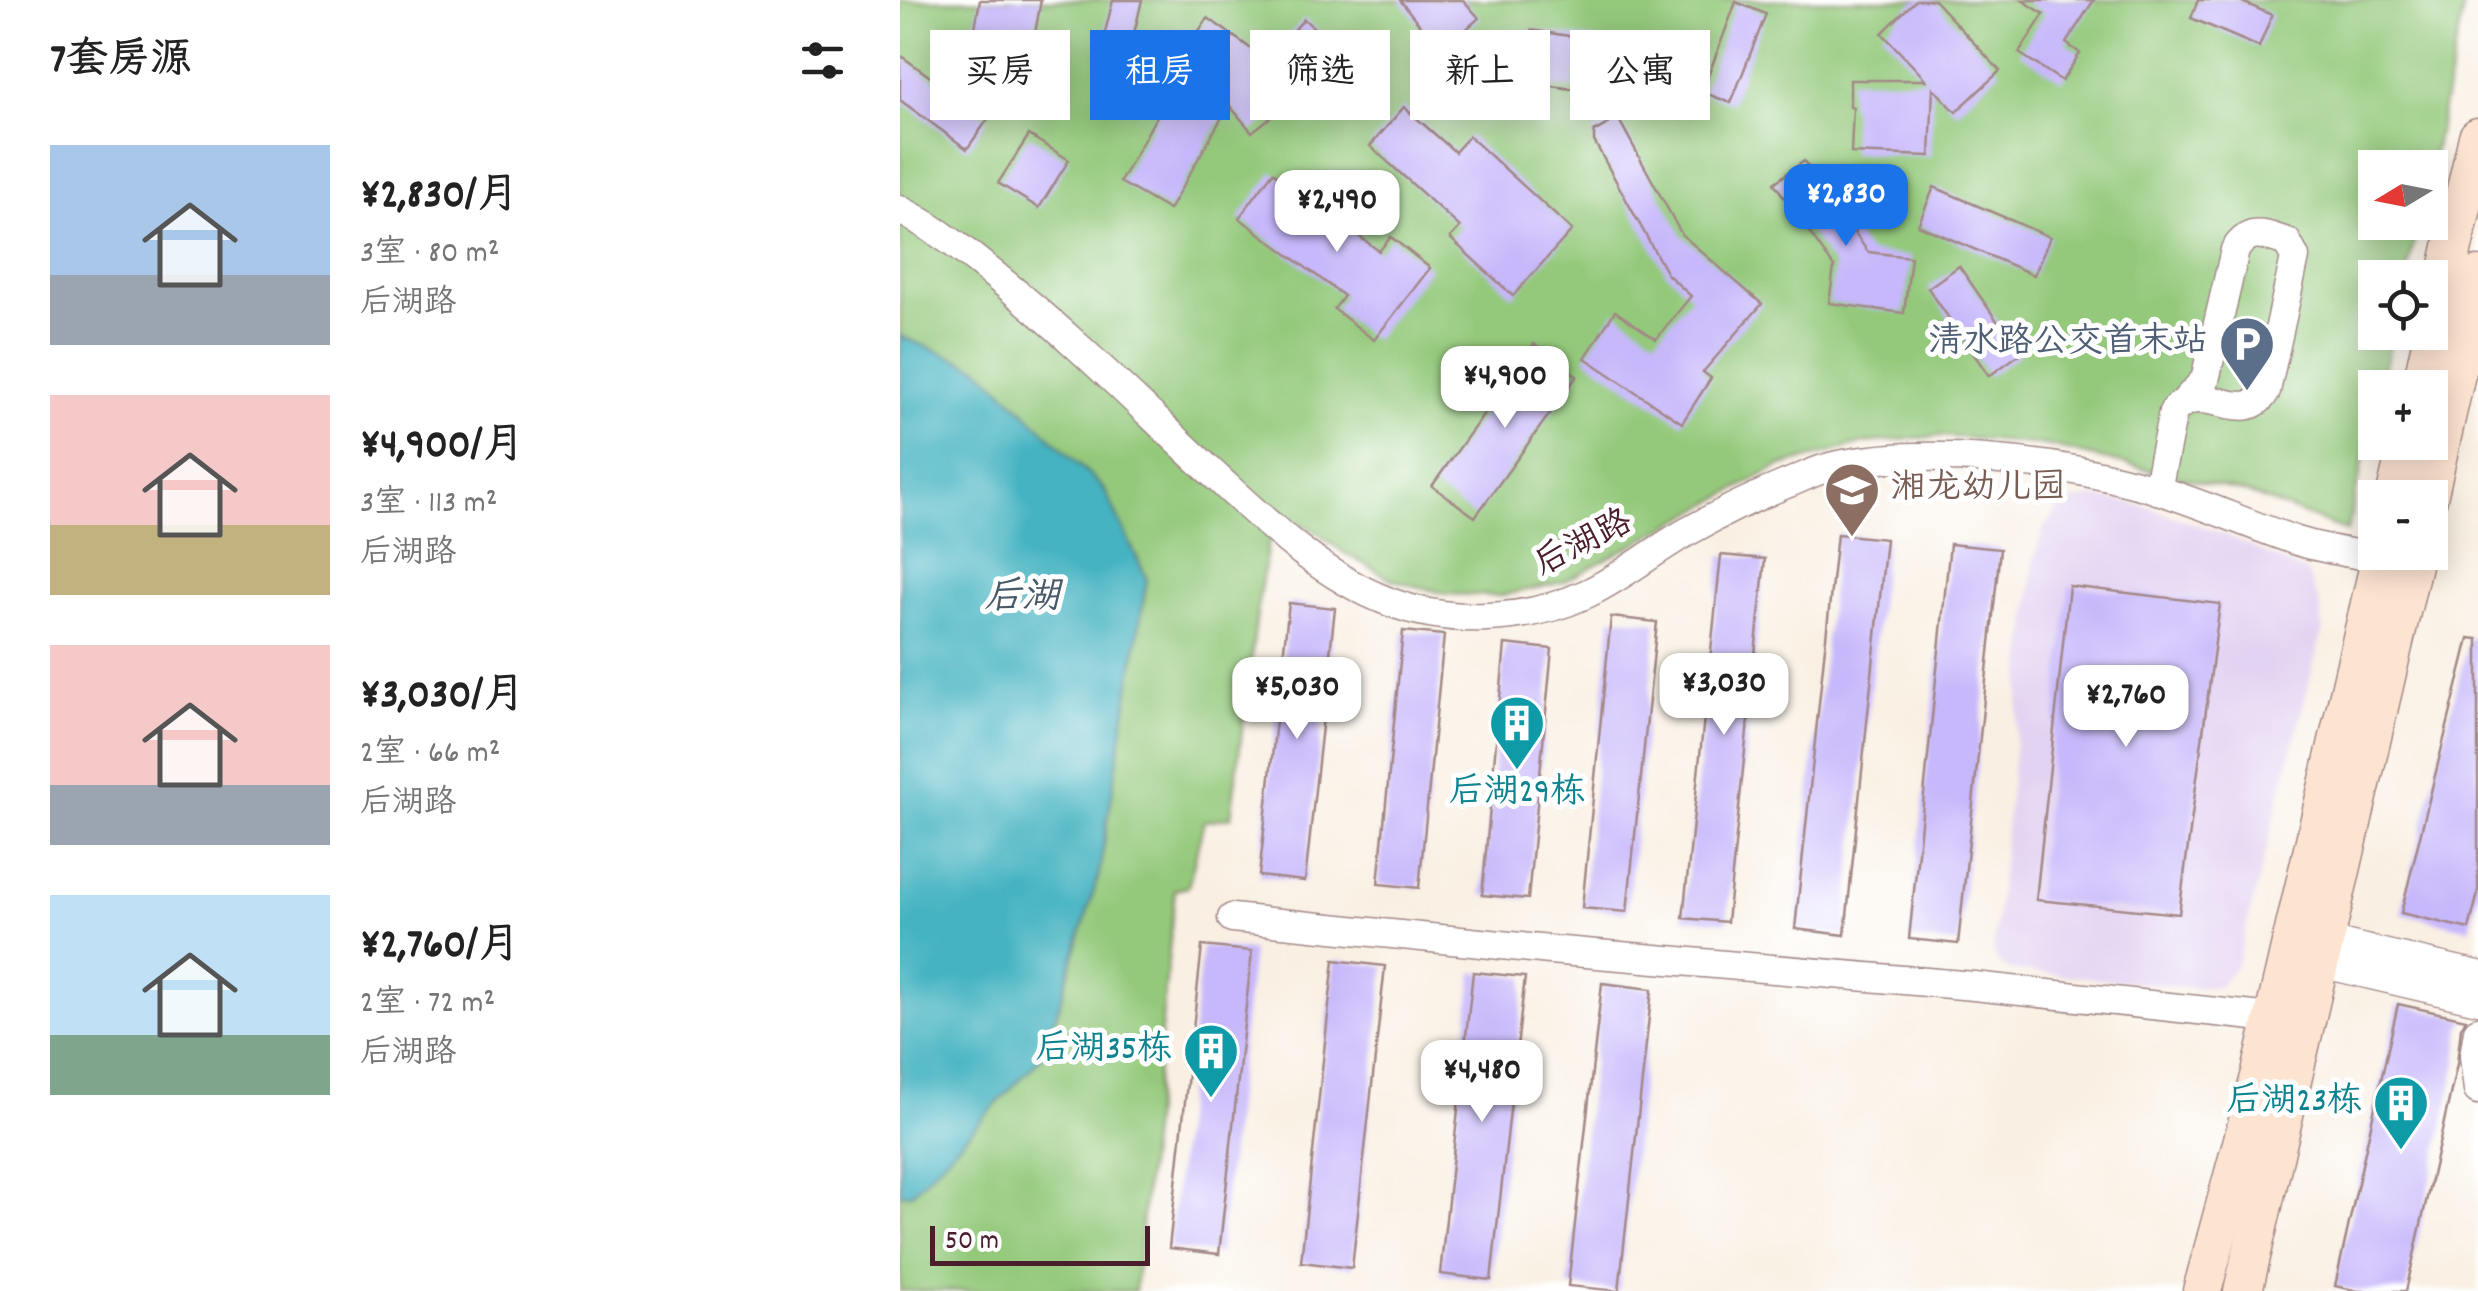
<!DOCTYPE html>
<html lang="zh">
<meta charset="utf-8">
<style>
:root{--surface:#fff;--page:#f2f2f2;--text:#222;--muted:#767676;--accent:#1a73e8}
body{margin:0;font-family:Dekko,"LXGW WenKai TC",sans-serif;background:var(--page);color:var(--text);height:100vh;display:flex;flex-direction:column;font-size:38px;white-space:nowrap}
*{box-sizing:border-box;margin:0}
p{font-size:32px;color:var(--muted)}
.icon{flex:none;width:55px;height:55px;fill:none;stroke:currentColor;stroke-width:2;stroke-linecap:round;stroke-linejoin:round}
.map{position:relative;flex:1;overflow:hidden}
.sheet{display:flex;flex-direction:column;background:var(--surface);width:900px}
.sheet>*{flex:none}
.top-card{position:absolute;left:30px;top:30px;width:950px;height:90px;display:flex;gap:20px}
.needle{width:65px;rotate:260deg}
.controls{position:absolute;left:1458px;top:150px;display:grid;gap:20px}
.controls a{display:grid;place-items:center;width:90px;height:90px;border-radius:0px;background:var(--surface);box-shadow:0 5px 25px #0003;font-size:50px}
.scale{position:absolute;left:30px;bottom:25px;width:220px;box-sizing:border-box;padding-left:10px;border:5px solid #4a1f2b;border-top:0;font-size:28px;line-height:35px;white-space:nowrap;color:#4a1f2b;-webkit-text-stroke:8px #fff;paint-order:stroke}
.price{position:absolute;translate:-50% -85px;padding:0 22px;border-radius:20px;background:#fff;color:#222;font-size:32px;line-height:65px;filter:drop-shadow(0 2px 5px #0008)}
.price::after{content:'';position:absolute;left:50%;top:60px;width:30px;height:22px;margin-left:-15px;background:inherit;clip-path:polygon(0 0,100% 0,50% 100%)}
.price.active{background:var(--accent);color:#fff}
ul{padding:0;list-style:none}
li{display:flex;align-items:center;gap:30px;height:250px;padding:0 50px}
li span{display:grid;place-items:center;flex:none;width:280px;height:200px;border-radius:0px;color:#555}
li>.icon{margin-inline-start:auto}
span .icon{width:120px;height:120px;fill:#fffc;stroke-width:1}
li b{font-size:42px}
h2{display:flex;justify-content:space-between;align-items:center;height:120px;padding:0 50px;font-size:42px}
.tag{padding:0 35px;border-radius:0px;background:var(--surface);box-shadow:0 5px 25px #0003;font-size:35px;line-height:90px}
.tag.active{background:var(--accent);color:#fff}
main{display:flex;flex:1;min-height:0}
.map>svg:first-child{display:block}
</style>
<main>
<section class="sheet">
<h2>7套房源<svg class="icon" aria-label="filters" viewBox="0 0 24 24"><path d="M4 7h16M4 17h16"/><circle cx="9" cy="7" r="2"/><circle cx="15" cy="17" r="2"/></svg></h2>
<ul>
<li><span style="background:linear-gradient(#a9c7e8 65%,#9aa5b1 0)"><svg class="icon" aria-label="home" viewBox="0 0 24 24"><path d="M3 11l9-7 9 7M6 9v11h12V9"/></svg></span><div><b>¥2,830/月</b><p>3室 · 80 m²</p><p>后湖路</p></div></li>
<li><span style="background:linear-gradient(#f6c9c9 65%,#c2b280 0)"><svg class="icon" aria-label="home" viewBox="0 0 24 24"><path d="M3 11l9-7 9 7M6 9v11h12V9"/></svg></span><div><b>¥4,900/月</b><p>3室 · 113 m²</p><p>后湖路</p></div></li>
<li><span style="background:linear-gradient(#f6c9c9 70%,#9aa5b1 0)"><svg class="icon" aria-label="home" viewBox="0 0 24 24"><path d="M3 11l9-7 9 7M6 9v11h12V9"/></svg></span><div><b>¥3,030/月</b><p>2室 · 66 m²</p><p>后湖路</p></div></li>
<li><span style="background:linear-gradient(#bfe0f5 70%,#7fa58c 0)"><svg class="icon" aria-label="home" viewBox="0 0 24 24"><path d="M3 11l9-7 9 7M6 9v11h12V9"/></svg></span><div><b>¥2,760/月</b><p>2室 · 72 m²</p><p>后湖路</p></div></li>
</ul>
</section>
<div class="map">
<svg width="1578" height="1291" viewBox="0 0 1578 1291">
<rect width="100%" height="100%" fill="#fff"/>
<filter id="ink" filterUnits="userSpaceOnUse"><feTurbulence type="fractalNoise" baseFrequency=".01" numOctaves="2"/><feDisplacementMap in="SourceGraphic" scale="20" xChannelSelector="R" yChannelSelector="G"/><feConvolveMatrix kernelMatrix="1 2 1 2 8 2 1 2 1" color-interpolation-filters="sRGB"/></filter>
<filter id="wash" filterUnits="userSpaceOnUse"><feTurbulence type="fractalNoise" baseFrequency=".0048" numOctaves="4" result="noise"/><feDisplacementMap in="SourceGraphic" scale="40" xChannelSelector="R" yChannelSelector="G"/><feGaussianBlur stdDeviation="2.25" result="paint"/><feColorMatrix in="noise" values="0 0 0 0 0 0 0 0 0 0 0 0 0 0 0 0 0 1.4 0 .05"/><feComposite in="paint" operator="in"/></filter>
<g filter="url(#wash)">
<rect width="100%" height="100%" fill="#f9f0e3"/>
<polygon fill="#e3d3f2" points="1195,497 1241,505 1326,535 1408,574 1420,605 1423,628 1337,964 1319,986 1295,988 1109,970 1098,963 1093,952 1134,559 1144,528 1164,502"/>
<polygon fill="#94c97b" stroke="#6f7453" stroke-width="2.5" points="0,0 1565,0 1530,172 1530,168 1475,168 1475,222 1518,223 1506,277 1475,278 1475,332 1493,333 1480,387 1475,388 1475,410 1447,531 1347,493 1145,445 1042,436 964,443 878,467 663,582 600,596 546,594 493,580 443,552 413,530 393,520 378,524 368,544 359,597 331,817 304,821 288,887 275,890 235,1291 0,1291"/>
<polygon fill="#45b3c1" stroke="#486976" stroke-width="2.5" points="0,336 81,369 204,489 247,579 199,874 144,1054 11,1194 0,1193"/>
<g id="blocks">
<g fill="#c7b7fb">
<polygon points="80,0 141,0 134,39 75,28"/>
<polygon points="213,0 242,0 229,55 201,48"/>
<polygon points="500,0 563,0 579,18 541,52"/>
<polygon points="1016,0 1034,0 1100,71 1056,112 1033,88 1030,156 951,153 953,107 950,107 950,80 1026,80 982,33"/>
<polygon points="1122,0 1194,0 1166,43 1180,53 1162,81 1119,53 1144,14"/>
<polygon points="1298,0 1338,0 1372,15 1359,47 1291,18"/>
<polygon points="836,2 866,14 831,103 802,92"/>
<polygon points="308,18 367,60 404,19 438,49 413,83 352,132 329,105 269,210 220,182 268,96 249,82 249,73 266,48 280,58"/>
<polygon points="631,30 707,42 702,76 675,72 673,89 587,77 591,51 627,57"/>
<polygon points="0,55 88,119 67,149 0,100"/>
<polygon points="504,107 555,152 569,136 672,230 613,296 550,238 560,227 470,146"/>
<polygon points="718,118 782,235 862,304 803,372 811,378 782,423 685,358 715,311 756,339 791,296 767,274 694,141 694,132"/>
<polygon points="129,135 169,160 139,208 98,183"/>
<polygon points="904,161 968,252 1011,257 1004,313 929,303 934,267 874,183"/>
<polygon points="373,172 479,251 491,237 530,268 474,340 434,309 444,296 339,218"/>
<polygon points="1034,187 1150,237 1134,275 1018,225"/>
<polygon points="1059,266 1120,354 1089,376 1028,288"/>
<polygon points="634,344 677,376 575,517 532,486"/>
<polygon points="937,534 986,539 945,935 895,929"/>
<polygon points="1050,544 1100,549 1058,944 1009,939"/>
<polygon points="821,555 865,559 827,922 783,918"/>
<polygon points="1169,586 1320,604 1279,914 1136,900"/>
<polygon points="389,603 435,608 405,881 359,876"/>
<polygon points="711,617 757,622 727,912 682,908"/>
<polygon points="503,631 544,635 519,888 478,884"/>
<polygon points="1569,638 1578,639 1578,893 1569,929 1501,913"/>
<polygon points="605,644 652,649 628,899 582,895"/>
<polygon points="302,946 352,951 319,1254 269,1248"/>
<polygon points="434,960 485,966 452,1268 401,1262"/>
<polygon points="573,972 625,977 591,1280 540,1274"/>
<polygon points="702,983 752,989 719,1291 668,1286"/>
<polygon points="1498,1004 1566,1019 1561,1028 1557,1064 1506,1291 1458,1291 1435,1286"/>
</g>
</g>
</g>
<g filter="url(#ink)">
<use href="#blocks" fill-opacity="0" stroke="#a28887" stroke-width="2.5"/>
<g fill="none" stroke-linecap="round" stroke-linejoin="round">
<g stroke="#a28887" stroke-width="31">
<g id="minor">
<path d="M0,210C39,230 70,255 104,283C181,345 250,416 323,483C373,529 423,576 487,601C548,625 627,622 686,594C721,578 753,551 787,532C819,514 852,498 886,484C902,478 918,469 934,466C1024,447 1148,460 1237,484C1291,498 1343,523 1397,541C1429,551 1463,555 1497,561"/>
<path d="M1257,490L1273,412C1302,376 1343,430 1366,391L1395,257L1387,242C1364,235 1350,226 1335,250L1305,380L1287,399"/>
<polyline points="332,918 650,950 1074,986 1391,1020"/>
<polyline points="1426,940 1578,975"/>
<polyline points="1420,963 1578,1000"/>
<polyline points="1578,1031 1574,1056 1578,1090"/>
</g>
</g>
<g stroke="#a28887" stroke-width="41">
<g id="secondary">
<polyline points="1521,388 1578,137"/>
<polyline points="1495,498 1508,442"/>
<polyline points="1528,498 1578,276"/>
<polyline points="1302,1291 1361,1073 1482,552"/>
<polyline points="1343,1291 1515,552"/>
</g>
</g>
<use href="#minor" stroke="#fff" stroke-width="28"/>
<use href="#secondary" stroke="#fde4d1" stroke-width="38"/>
</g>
</g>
<defs>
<g id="parking-pin" transform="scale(2.875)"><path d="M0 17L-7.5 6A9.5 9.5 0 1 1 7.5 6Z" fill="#5c6f8a" stroke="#fff"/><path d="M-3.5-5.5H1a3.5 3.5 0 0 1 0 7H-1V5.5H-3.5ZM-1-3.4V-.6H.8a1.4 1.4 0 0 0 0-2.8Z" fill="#fff"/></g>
<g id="school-pin" transform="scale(2.875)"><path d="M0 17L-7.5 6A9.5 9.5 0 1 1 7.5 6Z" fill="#8d6e63" stroke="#fff"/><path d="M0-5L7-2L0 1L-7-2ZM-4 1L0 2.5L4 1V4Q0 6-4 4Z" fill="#fff"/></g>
<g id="building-pin" transform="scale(2.875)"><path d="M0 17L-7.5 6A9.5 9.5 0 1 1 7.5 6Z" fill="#0f9aa8" stroke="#fff"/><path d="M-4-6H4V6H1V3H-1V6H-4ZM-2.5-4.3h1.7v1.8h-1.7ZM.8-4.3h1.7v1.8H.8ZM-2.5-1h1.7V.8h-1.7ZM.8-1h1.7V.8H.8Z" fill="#fff"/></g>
</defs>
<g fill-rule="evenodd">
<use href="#parking-pin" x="1347" y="344"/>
<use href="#school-pin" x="952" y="490"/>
<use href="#building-pin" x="617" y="723"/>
<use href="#building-pin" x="311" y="1051"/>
<use href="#building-pin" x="1501" y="1103"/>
</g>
<g text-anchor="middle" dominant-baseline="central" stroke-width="10" stroke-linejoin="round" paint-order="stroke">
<g font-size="35" fill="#4e5e75" stroke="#fff" text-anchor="end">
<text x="1308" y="344">清水路公交首末站</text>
</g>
<g font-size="35" fill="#785e54" stroke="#fff" text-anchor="start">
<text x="991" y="490">湘龙幼儿园</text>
</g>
<g font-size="35" fill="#4a1f2b" stroke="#fff">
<text transform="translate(684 545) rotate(-27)">后湖路</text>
</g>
<g font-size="35" fill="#0d838f" stroke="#fff" text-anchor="end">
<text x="617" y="794" text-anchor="middle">后湖29栋</text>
<text x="272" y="1051">后湖35栋</text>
<text x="1462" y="1103">后湖23栋</text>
</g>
<g font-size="38" font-style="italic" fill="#485a67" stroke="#fff">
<text x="122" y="599">后湖</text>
</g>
</g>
</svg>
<div class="controls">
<a><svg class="needle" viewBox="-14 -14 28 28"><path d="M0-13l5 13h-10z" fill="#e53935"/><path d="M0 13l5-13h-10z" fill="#767676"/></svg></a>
<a><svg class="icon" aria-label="locate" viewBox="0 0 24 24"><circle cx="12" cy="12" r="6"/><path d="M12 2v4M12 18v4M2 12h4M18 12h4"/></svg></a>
<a>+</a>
<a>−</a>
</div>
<div class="scale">50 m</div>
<b class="price active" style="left:946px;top:249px">¥2,830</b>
<b class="price" style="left:437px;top:255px">¥2,490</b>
<b class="price" style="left:605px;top:431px">¥4,900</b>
<b class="price" style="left:824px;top:738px">¥3,030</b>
<b class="price" style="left:397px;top:742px">¥5,030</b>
<b class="price" style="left:1226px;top:750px">¥2,760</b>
<b class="price" style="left:582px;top:1125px">¥4,480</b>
<div class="top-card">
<a class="tag">买房</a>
<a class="tag active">租房</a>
<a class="tag">筛选</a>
<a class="tag">新上</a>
<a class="tag">公寓</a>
</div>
</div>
</main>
